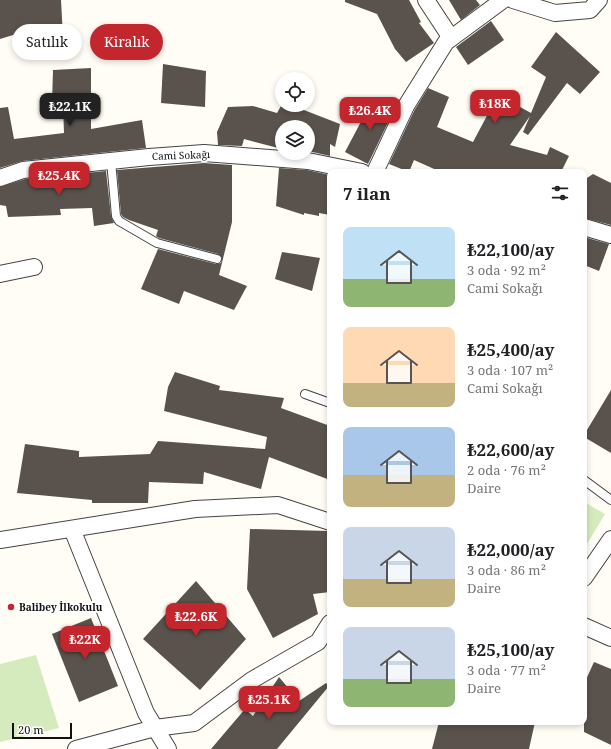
<!DOCTYPE html>
<html lang="tr">
<meta charset="utf-8">
<style>
:root{--surface:#fff;--page:#f2f2f2;--text:#202124;--muted:#757577;--accent:#c4262e}
body{margin:0;font-family:"Noto Serif",serif;background:var(--page);color:var(--text);height:100vh;display:flex;flex-direction:column;font-size:15px;white-space:nowrap}
*{box-sizing:border-box;margin:0}
p{font-size:13px;color:var(--muted)}
.icon{flex:none;width:22px;height:22px;fill:none;stroke:currentColor;stroke-width:2;stroke-linecap:round;stroke-linejoin:round}
.map{position:relative;flex:1;overflow:hidden}
.panel{position:absolute;left:327px;top:169px;width:260px;height:556px;display:flex;flex-direction:column;background:var(--surface);border-radius:8px;box-shadow:0 2px 6px #0003}
.panel>*{flex:none}
.banner{position:absolute;left:12px;top:24px;width:255px;height:36px;display:flex;gap:8px}
.tools{position:absolute;left:275px;top:72px;display:grid;gap:8px}
.tools a{display:grid;place-items:center;width:40px;height:40px;border-radius:50%;background:var(--surface);box-shadow:0 2px 6px #0003;font-size:20px}
.scale{position:absolute;left:12px;bottom:10px;width:60px;box-sizing:border-box;padding-left:4px;border:2px solid #111;border-top:0;font-size:11px;line-height:14px;white-space:nowrap;color:#111;-webkit-text-stroke:3px #fff;paint-order:stroke}
.price{position:absolute;translate:-50% -34px;padding:0 9px;border-radius:8px;background:var(--accent);color:#fff;font-size:13px;line-height:26px;filter:drop-shadow(0 1px 2px #0008)}
.price::after{content:'';position:absolute;left:50%;top:24px;width:12px;height:9px;margin-left:-6px;background:inherit;clip-path:polygon(0 0,100% 0,50% 100%)}
.price.on{background:#222;color:#fff}
ul{padding:0;list-style:none}
li{display:flex;align-items:center;gap:12px;height:100px;padding:0 16px}
li span{display:grid;place-items:center;flex:none;width:112px;height:80px;border-radius:8px;color:#555}
li>.icon{margin-inline-start:auto}
span .icon{width:48px;height:48px;fill:#fffc;stroke-width:1}
li b{font-size:17px}
h2{display:flex;justify-content:space-between;align-items:center;height:48px;padding:0 16px;font-size:17px}
.tag{padding:0 14px;border-radius:18px;background:var(--surface);box-shadow:0 2px 6px #0003;font-size:14px;line-height:36px}
.tag.on{background:var(--accent);color:#fff}
.map>svg:first-child{display:block}
</style>
<div class="map">
<svg width="611" height="749" viewBox="0 0 611 749">
<rect width="100%" height="100%" fill="#fffdf5"/>
<g fill="#d5ebbd">
<polygon points="584,502 605,514 584,549"/>
<polygon points="36,655 59,728 0,742 0,664"/>
</g>
<g fill="#5a524d">
<polygon points="0,0 61,0 64,56 28,60 23,32 0,39"/>
<polygon points="345,0 409,0 421,22 419,23 434,43 406,62 395,49 377,14 345,2"/>
<polygon points="449,0 476,0 480,5 461,20"/>
<polygon points="491,21 504,40 468,65 456,47"/>
<polygon points="556,32 600,72 580,94 567,83 528,135 523,132 530,116 510,145 547,155 550,147 569,156 561,172 441,172 414,160 409,172 389,164 414,111 428,88 449,97 437,127 473,142 498,95 531,113 546,77 531,67"/>
<polygon points="163,64 206,71 205,107 161,103"/>
<polygon points="91,68 91,129 142,120 146,148 22,161 0,168 0,108 8,107 14,139 64,133 63,105 52,103 53,70"/>
<polygon points="374,97 395,108 368,164 345,152"/>
<polygon points="282,104 282,105 291,105 340,124 335,147 330,144 330,156 308,151 308,127 282,127 282,149 244,139 242,146 218,145 217,132 228,107 253,106 277,113"/>
<polygon points="204,163 232,165 232,222 219,275 247,286 234,310 184,291 179,304 141,289 158,249 216,264 221,263 222,258 218,254 159,238 156,236 158,230 129,220 123,217 121,214 117,170"/>
<polygon points="279,168 307,170 330,175 328,185 330,186 330,215 319,213 319,216 304,213 304,215 276,206"/>
<polygon points="106,171 111,216 114,223 94,226 92,208 60,209 61,215 8,217 6,206 0,205 0,187 25,179"/>
<polygon points="593,174 611,183 611,225 584,218 584,180"/>
<polygon points="584,237 609,244 599,271 584,265"/>
<polygon points="282,252 320,258 312,291 275,279"/>
<polygon points="175,372 220,386 219,390 284,398 281,408 330,426 330,480 269,457 261,489 204,472 203,484 149,482 148,503 92,503 92,500 17,493 25,444 79,451 79,457 150,454 158,441 265,449 267,437 164,411 168,387"/>
<polygon points="611,390 611,453 584,437 584,435"/>
<polygon points="250,529 329,531 330,592 313,594 318,614 273,638 247,589"/>
<polygon points="196,581 246,639 200,690 143,639"/>
<polygon points="91,618 118,686 79,702 52,634"/>
<polygon points="594,662 611,669 611,745 584,732 584,684"/>
<polygon points="279,677 299,701 326,683 329,686 277,749 211,749 245,709 253,716"/>
<polygon points="439,722 535,722 529,749 432,749"/>
</g>
<g fill="none" stroke-linecap="round" stroke-linejoin="round">
<g stroke="#444" stroke-width="10">
<g id="service">
<polyline points="111,161 116,216 119,221 157,243 217,259"/>
<polyline points="305,394 330,403"/>
<polyline points="584,480 611,500"/>
</g>
</g>
<g stroke="#444" stroke-width="18">
<g id="minor">
<polyline points="426,0 451,38"/>
<polyline points="513,0 555,13 590,10 599,0"/>
<polyline points="375,172 406,106 446,42 503,0"/>
<polyline points="0,178 23,170 149,157 204,153 308,161 362,172"/>
<polyline points="584,227 611,235"/>
<polyline points="0,274 34,267"/>
<polyline points="72,529 146,713 168,749"/>
<polyline points="0,540 195,509 278,505 330,522"/>
<polyline points="584,578 611,539"/>
<polyline points="584,626 611,638"/>
<polyline points="76,749 155,728 194,723 252,680 318,642 330,623"/>
</g>
</g>
<use href="#service" stroke="#fff" stroke-width="8"/>
<use href="#minor" stroke="#fff" stroke-width="16"/>
</g>
<circle fill="#c4262e" stroke="#fff" stroke-width="1.5" cx="11" cy="607" r="4"/>
<g text-anchor="middle" dominant-baseline="central" stroke-width="4" stroke-linejoin="round" paint-order="stroke">
<g font-size="10" fill="#111" stroke="#fff">
<text transform="translate(181 155) rotate(-2)">Cami Sokağı</text>
</g>
<g font-size="10" font-weight="bold" fill="#111" stroke="#fff" text-anchor="start">
<text x="19" y="607">Balibey İlkokulu</text>
</g>
</g>
</svg>
<div class="tools">
<a><svg class="icon" aria-label="locate" viewBox="0 0 24 24"><circle cx="12" cy="12" r="6"/><path d="M12 2v4M12 18v4M2 12h4M18 12h4"/></svg></a>
<a><svg class="icon" aria-label="layers" viewBox="0 0 24 24"><path d="M12 4l9 5-9 5-9-5zM3 14l9 5 9-5"/></svg></a>
</div>
<div class="scale">20 m</div>
<b class="price" style="left:495px;top:124px">₺18K</b>
<b class="price on" style="left:70px;top:127px">₺22.1K</b>
<b class="price" style="left:370px;top:131px">₺26.4K</b>
<b class="price" style="left:59px;top:196px">₺25.4K</b>
<b class="price" style="left:196px;top:637px">₺22.6K</b>
<b class="price" style="left:85px;top:660px">₺22K</b>
<b class="price" style="left:269px;top:720px">₺25.1K</b>
<div class="banner">
<a class="tag">Satılık</a>
<a class="tag on">Kiralık</a>
</div>
<section class="panel">
<h2>7 ilan<svg class="icon" aria-label="filters" viewBox="0 0 24 24"><path d="M4 7h16M4 17h16"/><circle cx="9" cy="7" r="2"/><circle cx="15" cy="17" r="2"/></svg></h2>
<ul>
<li><span style="background:linear-gradient(#bfe0f5 65%,#8fb573 0)"><svg class="icon" aria-label="home" viewBox="0 0 24 24"><path d="M3 11l9-7 9 7M6 9v11h12V9"/></svg></span><div><b>₺22,100/ay</b><p>3 oda · 92 m²</p><p>Cami Sokağı</p></div></li>
<li><span style="background:linear-gradient(#ffd9b3 70%,#c2b280 0)"><svg class="icon" aria-label="home" viewBox="0 0 24 24"><path d="M3 11l9-7 9 7M6 9v11h12V9"/></svg></span><div><b>₺25,400/ay</b><p>3 oda · 107 m²</p><p>Cami Sokağı</p></div></li>
<li><span style="background:linear-gradient(#a9c7e8 60%,#c2b280 0)"><svg class="icon" aria-label="home" viewBox="0 0 24 24"><path d="M3 11l9-7 9 7M6 9v11h12V9"/></svg></span><div><b>₺22,600/ay</b><p>2 oda · 76 m²</p><p>Daire</p></div></li>
<li><span style="background:linear-gradient(#c9d6e8 65%,#c2b280 0)"><svg class="icon" aria-label="home" viewBox="0 0 24 24"><path d="M3 11l9-7 9 7M6 9v11h12V9"/></svg></span><div><b>₺22,000/ay</b><p>3 oda · 86 m²</p><p>Daire</p></div></li>
<li><span style="background:linear-gradient(#c9d6e8 65%,#8fb573 0)"><svg class="icon" aria-label="home" viewBox="0 0 24 24"><path d="M3 11l9-7 9 7M6 9v11h12V9"/></svg></span><div><b>₺25,100/ay</b><p>3 oda · 77 m²</p><p>Daire</p></div></li>
</ul>
</section>
</div>
